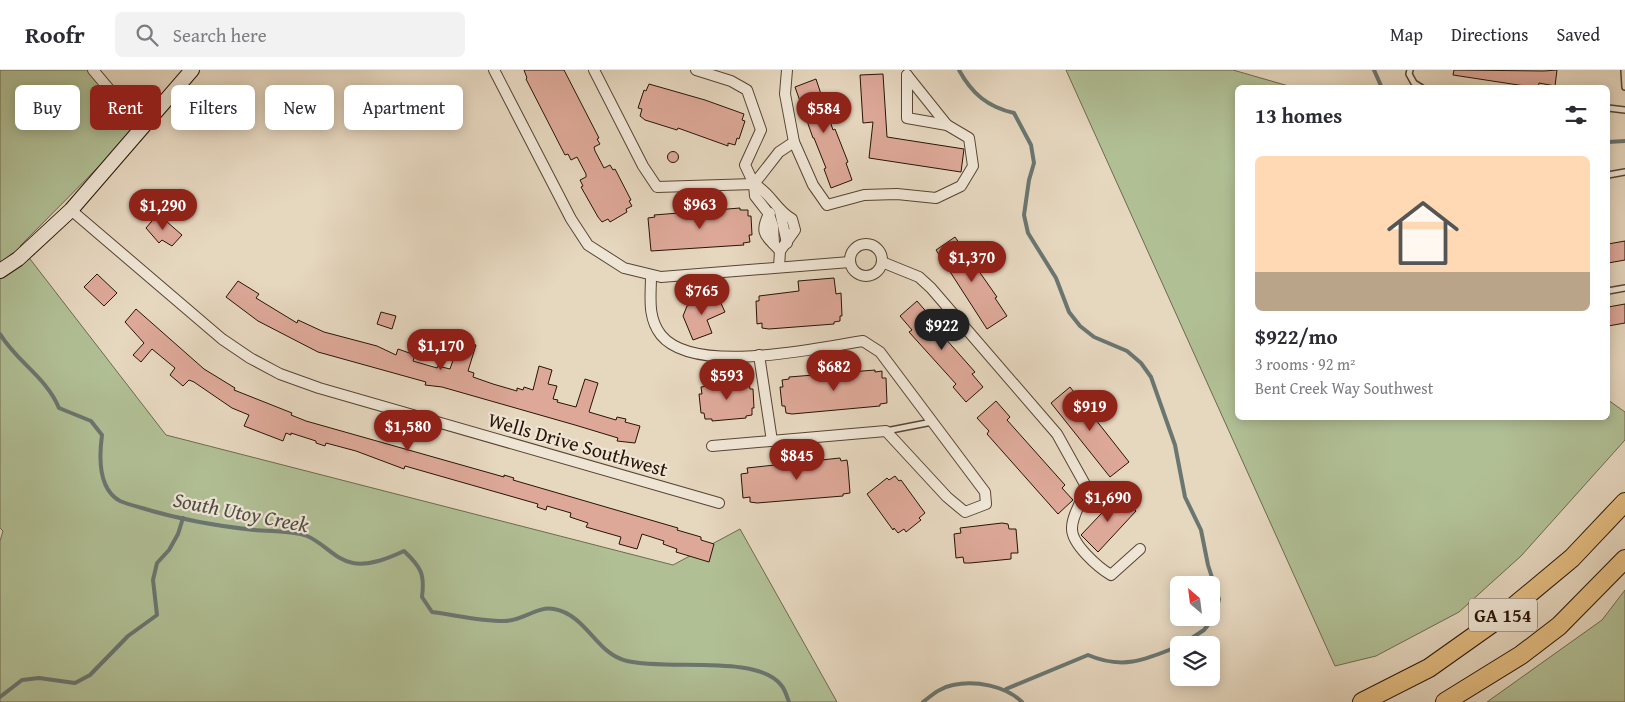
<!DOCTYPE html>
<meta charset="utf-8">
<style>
:root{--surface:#fff;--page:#f2f2f3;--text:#2b2b33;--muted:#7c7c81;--line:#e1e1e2;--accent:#8f2418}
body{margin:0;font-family:"Gentium Book Plus",serif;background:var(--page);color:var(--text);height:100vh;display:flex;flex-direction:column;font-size:19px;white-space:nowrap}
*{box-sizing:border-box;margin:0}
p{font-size:16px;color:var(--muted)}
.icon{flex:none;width:28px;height:28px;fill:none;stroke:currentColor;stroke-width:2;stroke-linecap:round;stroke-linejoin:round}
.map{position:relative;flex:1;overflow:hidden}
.details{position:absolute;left:1235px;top:15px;width:375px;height:335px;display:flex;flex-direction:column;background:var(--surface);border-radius:8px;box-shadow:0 2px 12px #0003}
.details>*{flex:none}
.guide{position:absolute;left:15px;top:15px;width:475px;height:45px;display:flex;gap:10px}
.needle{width:32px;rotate:332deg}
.controls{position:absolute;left:1170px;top:506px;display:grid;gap:10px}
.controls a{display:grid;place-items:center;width:50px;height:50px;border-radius:8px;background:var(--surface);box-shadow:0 2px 12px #0003;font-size:25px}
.price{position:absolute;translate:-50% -42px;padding:0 11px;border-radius:18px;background:var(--accent);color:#fff;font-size:16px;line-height:32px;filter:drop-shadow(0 1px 2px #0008)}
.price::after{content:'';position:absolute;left:50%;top:30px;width:15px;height:11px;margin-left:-8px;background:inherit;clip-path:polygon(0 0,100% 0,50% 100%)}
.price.selected{background:#222;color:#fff}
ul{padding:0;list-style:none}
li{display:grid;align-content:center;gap:10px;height:265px;padding:0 20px}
li span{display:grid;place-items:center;height:155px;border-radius:8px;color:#555}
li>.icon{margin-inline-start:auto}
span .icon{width:90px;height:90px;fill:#fffc;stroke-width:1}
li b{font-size:21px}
h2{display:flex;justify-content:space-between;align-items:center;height:60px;padding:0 20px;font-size:21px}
.pill{padding:0 18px;border-radius:8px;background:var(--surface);box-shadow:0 2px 12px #0003;font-size:18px;line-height:45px}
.pill.selected{background:var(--accent);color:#fff}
header{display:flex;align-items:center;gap:30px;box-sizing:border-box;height:70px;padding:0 25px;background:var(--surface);border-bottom:1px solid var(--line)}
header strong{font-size:24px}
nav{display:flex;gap:28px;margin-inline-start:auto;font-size:18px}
.search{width:350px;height:45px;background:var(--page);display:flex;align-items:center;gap:12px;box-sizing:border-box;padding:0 18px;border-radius:8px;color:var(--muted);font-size:19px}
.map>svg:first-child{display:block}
</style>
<header>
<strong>Roofr</strong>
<div class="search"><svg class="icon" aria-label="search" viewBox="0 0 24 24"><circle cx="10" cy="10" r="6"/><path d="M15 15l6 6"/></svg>Search here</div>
<nav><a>Map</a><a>Directions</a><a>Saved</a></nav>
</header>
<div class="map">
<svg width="1625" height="632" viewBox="0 0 1625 632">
<rect width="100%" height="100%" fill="#e6d7bf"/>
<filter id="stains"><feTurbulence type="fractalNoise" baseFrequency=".004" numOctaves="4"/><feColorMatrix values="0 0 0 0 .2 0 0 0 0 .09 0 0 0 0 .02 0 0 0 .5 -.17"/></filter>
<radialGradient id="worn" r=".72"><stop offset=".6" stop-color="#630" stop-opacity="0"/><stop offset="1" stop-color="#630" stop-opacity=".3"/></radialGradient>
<g fill="#b1bf95" stroke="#6c6a4e">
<polygon points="0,0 99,0 136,59 20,176 166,365 673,495 740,459 837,632 0,632 0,471 3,461 0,458"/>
<polygon points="1066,0 1233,0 1292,17 1238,18 1238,348 1608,348 1608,330 1625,342 1625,370 1521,486 1459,542 1376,586 1335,596"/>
<polygon points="1625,520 1625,632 1487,632 1602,550"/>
</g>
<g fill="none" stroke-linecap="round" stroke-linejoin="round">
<g stroke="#6a7670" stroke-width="4">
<path d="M959,0C972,24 988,37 1014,43L1031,75L1034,93L1029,110L1024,145L1028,163L1056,208L1069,242L1080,256L1094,267L1127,281L1141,293L1151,307L1175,375L1185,427L1201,460L1208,495L1219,529L1215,546L1204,560L1181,575"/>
<polyline points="1374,0 1382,18"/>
<polyline points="1608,72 1625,71"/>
<path d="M0,264C18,293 46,307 59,338L91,351L102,365C99,387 98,419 120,431C127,434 135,436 142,438C178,449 217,456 254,460C272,462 291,460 307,466C324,473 335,490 353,493C370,496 389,488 404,481C421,497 425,504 422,527L432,542C455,545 480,551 504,551C523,551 536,536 554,539C587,545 596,584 627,591C667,601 757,584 781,615C785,619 787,627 789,632"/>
<path d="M1006,619L1088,585C1123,600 1145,590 1179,576"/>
<polyline points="0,627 22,610 39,608 75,613 90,605 128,566 157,545 153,510 157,493 169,480 178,464 183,448"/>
<path d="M923,632C932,625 941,617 953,615C975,610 1006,616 1022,632"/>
</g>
</g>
<g fill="#dda898" stroke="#271406">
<polygon points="524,0 564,0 599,68 597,69 600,74 594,77 595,81 604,98 610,95 613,100 615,99 631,130 629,131 632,136 626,139 627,142 610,152 608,149 602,152 598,147 581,117 583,116 580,110 586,107 586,104 577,87 571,90 568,84 565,85 526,9 527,8"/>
<polygon points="1454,0 1544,1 1557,0 1555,16 1539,13 1538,18 1453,5"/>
<polygon points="883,4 887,67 964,79 961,102 869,88 873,52 863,53 860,5"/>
<polygon points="816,9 833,60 835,59 848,92 846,93 852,110 831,118 824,99 826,98 814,68 813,68 795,17"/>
<polygon points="649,14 705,30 744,44 742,50 745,51 739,69 737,68 735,75 728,73 728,76 678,58 677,60 645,50 640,46 642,39 638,38 644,20 646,21"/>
<circle cx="673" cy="87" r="5.5"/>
<polygon points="740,138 740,140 748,140 748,146 751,146 752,165 749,165 750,172 743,173 744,175 651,181 648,148 655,147 654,145"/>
<polygon points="158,144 182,165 172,176 162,170 159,173 146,158"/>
<polygon points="955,167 997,227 995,228 1007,246 987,259 936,180"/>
<polygon points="1625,171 1625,190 1608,193 1608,174"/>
<polygon points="97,204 117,223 104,236 84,217"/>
<polygon points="834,208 836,224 841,223 842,246 840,246 840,251 834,252 834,254 769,259 762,258 762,253 757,254 756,231 759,231 759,226 799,221 798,211"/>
<polygon points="238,211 259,224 256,228 297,253 298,250 324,262 377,276 396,285 398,279 415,285 413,291 437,298 438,296 450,299 460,270 476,275 468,301 474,303 473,307 493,314 517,321 517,318 523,320 524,317 533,320 539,296 552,300 548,314 557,316 553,329 558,330 557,332 576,337 585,309 598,313 589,342 616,350 617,347 626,349 625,352 640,356 635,373 617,371 618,368 575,355 442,317 425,315 426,312 318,282 258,251 226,227"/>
<polygon points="710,226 712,229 718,227 725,242 707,250 712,263 693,270 683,246 687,236"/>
<polygon points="917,231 930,246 928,249 975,302 972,304 983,317 966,332 953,317 956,314 909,262 912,260 900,246"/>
<polygon points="1625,234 1625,253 1608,256 1608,237"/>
<polygon points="136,239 204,299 235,318 234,320 292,343 291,345 306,351 504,407 504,405 514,408 513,410 678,458 677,460 701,467 701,470 714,474 709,492 676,482 677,479 663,474 664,471 642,464 637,479 619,474 621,467 586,457 588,453 570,447 571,443 547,436 546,440 537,437 538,434 405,396 404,399 356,381 326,373 325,376 316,373 316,371 291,363 291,365 286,363 283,371 244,356 249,345 232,338 194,312 189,310 183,316 170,305 175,298 152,279 141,292 133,285 144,273 125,252"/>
<polygon points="381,242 396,246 392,259 377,254"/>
<polygon points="875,300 875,302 882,301 882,308 886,308 887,333 880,334 880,336 792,344 786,343 785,336 782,336 780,317 783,317 782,310 789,309 789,307"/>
<polygon points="742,311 743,313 749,312 750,319 753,319 754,338 752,338 752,345 746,346 746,348 712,351 712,349 705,349 704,343 701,343 699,324 702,324 701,317 708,316 708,314"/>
<polygon points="1070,317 1129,392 1110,407 1051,333"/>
<polygon points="996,331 1010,347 1007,350 1065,415 1062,418 1073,430 1058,444 987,364 989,361 977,348"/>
<polygon points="840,388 841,391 847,390 848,397 850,423 843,424 843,426 757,433 750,432 750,427 743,428 741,404 748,403 747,398"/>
<polygon points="895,406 899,411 901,410 925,443 919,448 921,450 906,462 904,459 898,463 894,458 893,460 867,424 887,408 889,410"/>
<polygon points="1119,425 1136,441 1098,482 1081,465"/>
<polygon points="1002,453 1008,454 1009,459 1016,459 1018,483 1011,483 1011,489 970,493 964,493 963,487 956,488 954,464 961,463 960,458"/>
</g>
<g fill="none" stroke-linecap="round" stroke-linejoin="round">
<g stroke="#574534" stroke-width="8">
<g id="service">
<polyline points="1410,0 1409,4 1414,13 1422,18"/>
<polyline points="1624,0 1625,17"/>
<polyline points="1608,38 1625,40"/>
<polyline points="1608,105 1625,102"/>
<polyline points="1608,221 1625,218"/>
<polyline points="886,361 932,352"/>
</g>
</g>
<g stroke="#574534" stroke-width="12">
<g id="minor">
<polyline points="93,0 142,58"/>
<polyline points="494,0 571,149 588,175 624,198 661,207 850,192"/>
<path d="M594,0L643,96L657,117L754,114C771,123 775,139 792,149L795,160L780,181L779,197"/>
<path d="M696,0L731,11L747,20L761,60L745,95L754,114L755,126L769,144C758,165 768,167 780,181"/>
<polyline points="907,5 947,55"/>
<polyline points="794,72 813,115 827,135 864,125 897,124 936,128 961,116 973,96 969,68 947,55 907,48 907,5"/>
<polyline points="754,114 779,82 794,72 785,24 787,0"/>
<polyline points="71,140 222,269 250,288 280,304 319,318 719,433"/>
<polyline points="780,142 787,173"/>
<polyline points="770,143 769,144 773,156 774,174"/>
<circle cx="866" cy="190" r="16"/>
<path d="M882,192L919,207L931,218L1057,364L1087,418C1082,430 1072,446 1072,458C1071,474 1099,498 1111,505L1140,479"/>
<path d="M651,206C651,226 647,247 661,265C694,306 817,278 863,271L880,282L985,422L986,434L965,442L947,427L886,361L712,376"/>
<polyline points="759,285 772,371"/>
</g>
</g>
<g stroke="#271406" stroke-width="16">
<polyline id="secondary" points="0,201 18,189 71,140 192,0"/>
</g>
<g stroke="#271406" stroke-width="20">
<g id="motorway">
<polyline points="1362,632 1429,598 1501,547 1572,488 1625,432"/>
<polyline points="1445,632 1521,585 1559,556 1625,489"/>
</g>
</g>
<use href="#service" stroke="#efe5d5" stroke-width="5"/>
<use href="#minor" stroke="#efe5d5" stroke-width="10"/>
<use href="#secondary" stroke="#efe5d5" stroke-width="14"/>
<use href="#motorway" stroke="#e3bc80" stroke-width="18"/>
</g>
<g text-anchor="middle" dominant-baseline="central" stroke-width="4.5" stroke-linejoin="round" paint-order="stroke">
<rect fill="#efe5d5" stroke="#635344" stroke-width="1" x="1469" y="528.5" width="68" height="33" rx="4"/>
<g font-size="19" font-weight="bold" fill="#271406">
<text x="1503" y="545">GA 154</text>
</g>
<g font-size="20" fill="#271406" stroke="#efe5d5">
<text transform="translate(578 374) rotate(16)">Wells Drive Southwest</text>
</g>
<g font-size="21" font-style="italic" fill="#4e4d44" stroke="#efe5d5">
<text transform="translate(241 442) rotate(11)">South Utoy Creek</text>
</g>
</g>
<rect width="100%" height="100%" filter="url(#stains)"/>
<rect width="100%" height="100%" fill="url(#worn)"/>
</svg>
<div class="controls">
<a><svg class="needle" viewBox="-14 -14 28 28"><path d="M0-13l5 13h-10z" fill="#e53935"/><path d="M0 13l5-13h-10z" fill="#7c7c81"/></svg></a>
<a><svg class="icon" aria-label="layers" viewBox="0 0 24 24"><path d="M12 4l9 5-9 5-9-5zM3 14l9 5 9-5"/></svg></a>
</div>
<b class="price" style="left:824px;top:64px">$584</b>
<b class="price" style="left:700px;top:160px">$963</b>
<b class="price" style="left:163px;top:161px">$1,290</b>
<b class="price" style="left:972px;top:213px">$1,370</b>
<b class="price" style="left:702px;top:246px">$765</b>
<b class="price selected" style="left:942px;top:281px">$922</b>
<b class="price" style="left:441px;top:301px">$1,170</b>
<b class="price" style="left:834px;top:322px">$682</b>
<b class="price" style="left:727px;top:331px">$593</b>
<b class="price" style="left:1090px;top:362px">$919</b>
<b class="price" style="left:408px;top:382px">$1,580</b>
<b class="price" style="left:797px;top:411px">$845</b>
<b class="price" style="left:1108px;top:453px">$1,690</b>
<div class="guide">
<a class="pill">Buy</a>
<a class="pill selected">Rent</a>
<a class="pill">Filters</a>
<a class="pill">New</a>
<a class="pill">Apartment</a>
</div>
<section class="details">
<h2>13 homes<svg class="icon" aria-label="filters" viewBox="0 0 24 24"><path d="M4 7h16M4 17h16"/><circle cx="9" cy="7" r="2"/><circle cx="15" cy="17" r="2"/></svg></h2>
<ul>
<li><span style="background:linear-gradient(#ffd9b3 75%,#b9a48a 0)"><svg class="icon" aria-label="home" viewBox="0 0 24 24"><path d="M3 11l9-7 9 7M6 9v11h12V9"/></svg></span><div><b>$922/mo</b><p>3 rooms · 92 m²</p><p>Bent Creek Way Southwest</p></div></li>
</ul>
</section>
</div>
